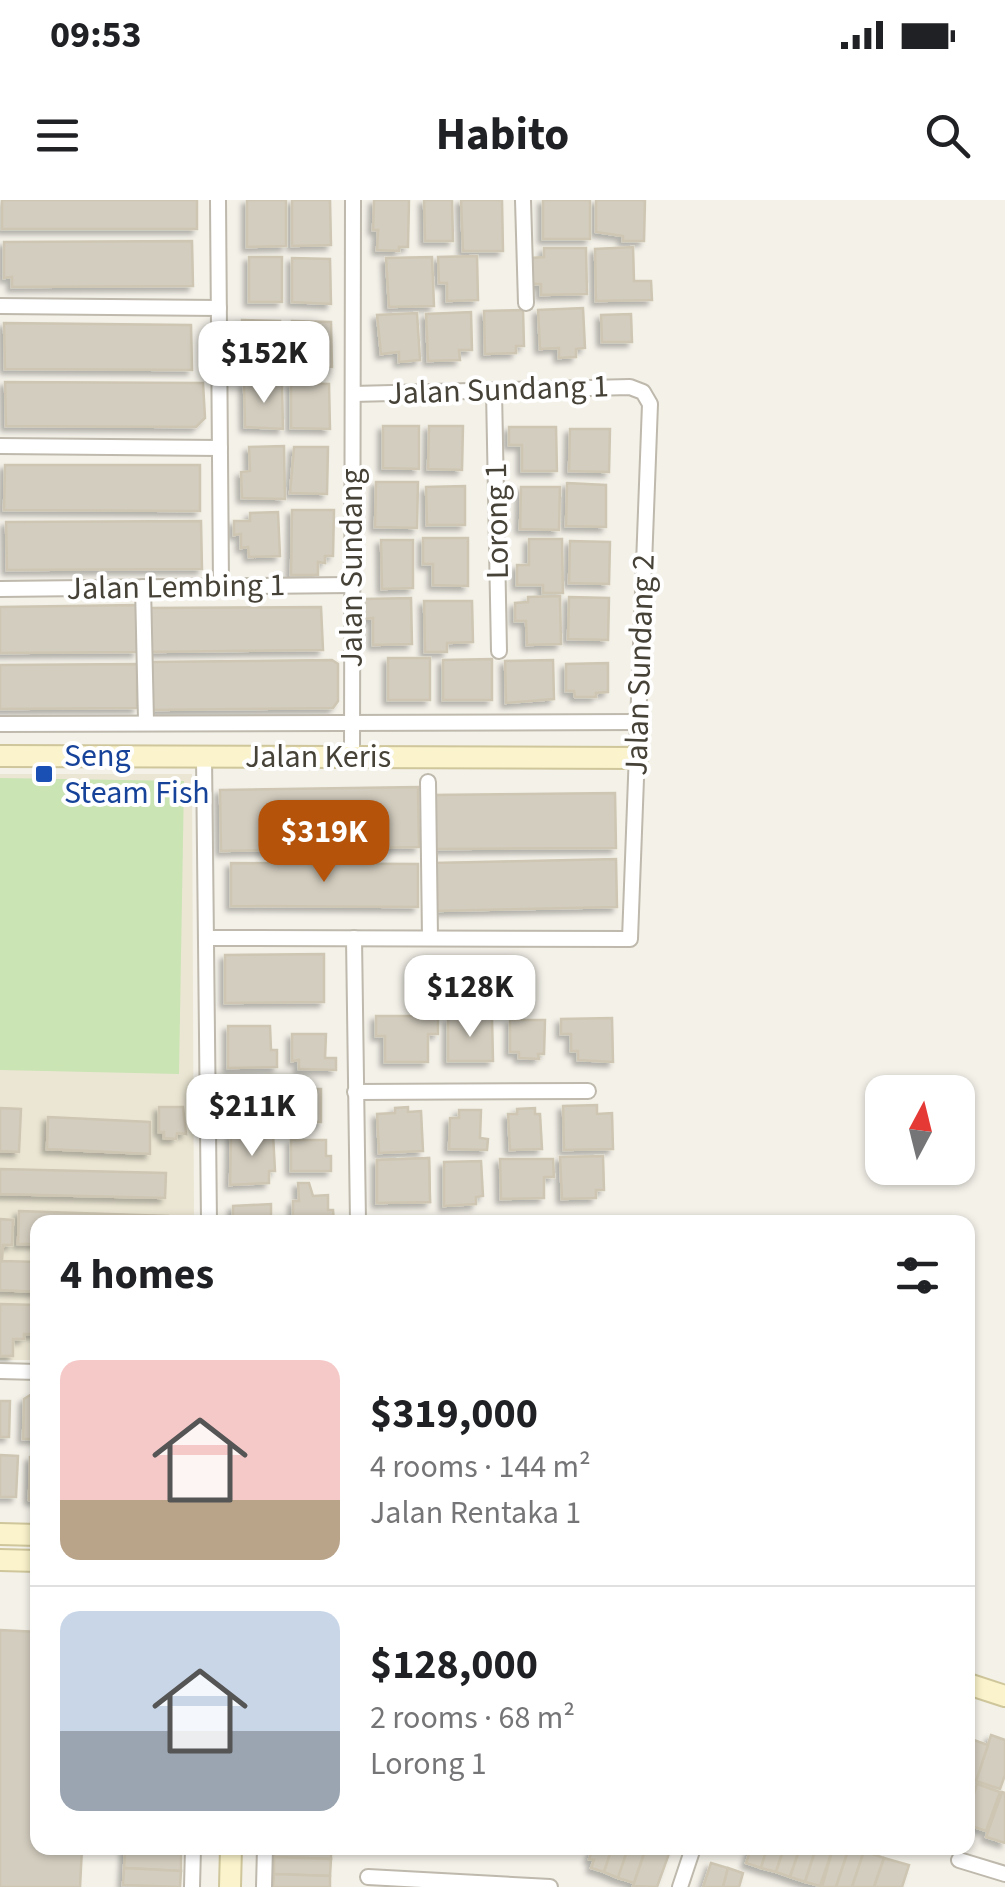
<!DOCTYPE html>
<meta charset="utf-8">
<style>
:root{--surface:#fff;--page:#f6f6f6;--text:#202124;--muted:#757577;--line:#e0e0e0;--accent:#b45309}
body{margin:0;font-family:"Source Sans 3",sans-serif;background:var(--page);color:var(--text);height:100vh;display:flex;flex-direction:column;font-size:38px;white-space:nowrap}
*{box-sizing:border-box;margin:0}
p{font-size:32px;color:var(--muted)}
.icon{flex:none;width:55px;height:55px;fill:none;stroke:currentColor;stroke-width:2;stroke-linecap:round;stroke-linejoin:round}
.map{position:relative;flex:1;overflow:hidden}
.panel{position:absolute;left:30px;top:1015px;width:945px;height:640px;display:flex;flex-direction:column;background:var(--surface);border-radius:20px;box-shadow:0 2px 8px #0004}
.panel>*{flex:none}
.needle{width:65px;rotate:7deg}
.buttons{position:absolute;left:865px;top:875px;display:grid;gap:20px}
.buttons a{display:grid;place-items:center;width:110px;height:110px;border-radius:20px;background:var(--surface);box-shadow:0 2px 8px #0004;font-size:50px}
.price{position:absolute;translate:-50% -85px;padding:0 22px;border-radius:20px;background:#fff;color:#222;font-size:32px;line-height:65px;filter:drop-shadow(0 2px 5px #0008)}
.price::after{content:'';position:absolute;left:50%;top:60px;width:30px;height:22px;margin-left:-15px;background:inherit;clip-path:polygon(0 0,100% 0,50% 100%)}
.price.active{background:var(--accent);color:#fff}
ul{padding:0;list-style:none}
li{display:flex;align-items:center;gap:30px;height:250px;padding:0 30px}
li+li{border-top:2px solid var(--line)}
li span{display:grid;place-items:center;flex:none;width:280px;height:200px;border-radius:20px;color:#555}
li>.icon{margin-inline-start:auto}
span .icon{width:120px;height:120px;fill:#fffc;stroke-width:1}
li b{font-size:42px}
h2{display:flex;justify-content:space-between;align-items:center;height:120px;padding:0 30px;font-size:42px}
.status{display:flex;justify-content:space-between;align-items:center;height:70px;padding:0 50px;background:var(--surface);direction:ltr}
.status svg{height:28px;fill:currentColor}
header{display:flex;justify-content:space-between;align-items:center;height:130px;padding:0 30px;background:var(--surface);font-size:45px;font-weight:700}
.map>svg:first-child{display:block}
</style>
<div class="status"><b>09:53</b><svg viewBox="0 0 49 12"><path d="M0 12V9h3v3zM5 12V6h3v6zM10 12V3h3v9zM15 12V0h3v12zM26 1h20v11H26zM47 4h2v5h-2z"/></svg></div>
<header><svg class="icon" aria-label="menu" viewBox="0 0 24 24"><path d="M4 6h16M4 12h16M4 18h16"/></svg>Habito<svg class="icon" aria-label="search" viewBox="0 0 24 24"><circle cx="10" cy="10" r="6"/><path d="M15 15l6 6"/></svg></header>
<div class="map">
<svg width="1005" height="1687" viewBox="0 0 1005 1687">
<defs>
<filter id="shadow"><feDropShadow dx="-4.5" dy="4.5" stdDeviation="2.5" flood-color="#0004"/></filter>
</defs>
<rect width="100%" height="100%" fill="#f3f1e8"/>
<polygon fill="#ebe6d3" points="0,574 192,574 194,1022 38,1022 37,1160 0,1160"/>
<polygon fill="#cae4b4" points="0,578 184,581 179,874 0,870"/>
<g fill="#d3cdbf" stroke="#cec6b2" stroke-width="2.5" filter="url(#shadow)">
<rect x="2" y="0" width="195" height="29"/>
<polygon points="247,0 286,0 286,46 247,47"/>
<polygon points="292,0 330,0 331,45 292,46"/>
<polygon points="374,0 409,0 408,47 399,47 399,51 377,50 378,30 373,30"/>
<polygon points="424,0 452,0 453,41 425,41"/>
<polygon points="461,0 502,0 503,51 463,51"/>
<rect x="543" y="0" width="47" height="39"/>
<polygon points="596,0 645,0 644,41 623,41 623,36 596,32"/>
<polygon points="192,41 193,86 12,87 12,77 4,78 4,42"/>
<polygon points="633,47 634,81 651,81 652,100 596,101 595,49"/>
<polygon points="544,48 586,48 587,94 541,95 541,84 532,84 532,58 544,57"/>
<polygon points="477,56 478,100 447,101 447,83 439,83 438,57"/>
<rect x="249" y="57" width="33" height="45"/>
<polygon points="432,57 434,106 389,107 386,58"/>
<polygon points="292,58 330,59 331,104 292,102"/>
<polygon points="583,108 585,148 576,149 576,157 559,158 559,148 540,149 538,110"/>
<polygon points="523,110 524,146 516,146 516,153 485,154 484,111"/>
<polygon points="471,112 472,150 459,150 460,160 428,161 426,114"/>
<polygon points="417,113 420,160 399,162 399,152 381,154 377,115"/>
<polygon points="631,114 632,142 602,142 601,115"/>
<polygon points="242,120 280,121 281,166 242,165"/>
<polygon points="292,121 331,122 332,167 293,166"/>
<polygon points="4,123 191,125 192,170 5,169"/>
<polygon points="5,182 203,183 205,218 196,227 6,226"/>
<polygon points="244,183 282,184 283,229 245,227"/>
<polygon points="291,183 329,184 330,229 291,228"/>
<polygon points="383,226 419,226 419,269 383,268"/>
<polygon points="429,226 463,226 462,270 428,269"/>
<polygon points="509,227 556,227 557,271 522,271 522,245 509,245"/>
<polygon points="570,229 610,229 609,272 569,271"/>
<polygon points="284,246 285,299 242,298 241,272 250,271 249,247"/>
<polygon points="294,247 328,247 327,294 290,293"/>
<polygon points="5,265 200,265 200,311 4,310"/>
<polygon points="376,282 418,282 417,328 375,327"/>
<polygon points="567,283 606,285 606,327 566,326"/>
<polygon points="465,286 465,325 427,325 426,287"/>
<polygon points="521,287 560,287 559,330 520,329"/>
<polygon points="292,310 334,310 333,356 325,356 325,363 318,362 318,375 291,375"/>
<polygon points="278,312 280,356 249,357 248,347 241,348 241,334 234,335 234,321 250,321 250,313"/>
<polygon points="201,321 202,369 7,370 6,322"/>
<polygon points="423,338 468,338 468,386 433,385 433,364 423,364"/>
<polygon points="529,339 562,339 563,393 543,393 543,385 517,385 517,365 529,365"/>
<polygon points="381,340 413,340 413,388 382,389"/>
<polygon points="570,341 610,342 609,384 569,383"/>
<polygon points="560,396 561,444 527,445 526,421 515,421 515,403 528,402 528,397"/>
<polygon points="569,397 609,398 608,440 568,439"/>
<polygon points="411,398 412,444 373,445 373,418 363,419 363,399"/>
<polygon points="424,401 472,401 473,442 447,443 447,452 425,452"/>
<polygon points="136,405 137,452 0,453 0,407"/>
<polygon points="321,407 323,450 150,452 148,408"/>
<rect x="388" y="458" width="42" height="42"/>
<polygon points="492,459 492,500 443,500 443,460"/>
<polygon points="332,460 338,464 338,501 333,508 150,510 148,462"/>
<polygon points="553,460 554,499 506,503 505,461"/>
<polygon points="608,463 608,492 596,493 596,497 575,497 574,491 566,491 566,464"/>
<polygon points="137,464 137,508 0,509 0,465"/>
<polygon points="418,587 419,647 221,651 220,590"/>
<polygon points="615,593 616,648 431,649 431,595"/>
<polygon points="616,659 617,707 435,711 433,663"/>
<polygon points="231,663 418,664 418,707 231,706"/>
<polygon points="324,754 324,802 225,803 225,755"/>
<polygon points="376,816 438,816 438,834 428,834 428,862 385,862 385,836 376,836"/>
<polygon points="492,818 493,861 448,861 448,819"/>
<polygon points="612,818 613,862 578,860 578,851 571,851 571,834 561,834 561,819"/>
<polygon points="510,820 545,820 544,854 538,854 539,859 519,858 519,852 510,852"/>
<polygon points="228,826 270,826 271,850 277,850 277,867 228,868"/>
<polygon points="292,834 326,834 325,858 336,858 336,870 299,869 299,860 292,861"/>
<polygon points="270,882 272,919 233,921 230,884"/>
<polygon points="270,882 272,919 233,921 230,884"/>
<polygon points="270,882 272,919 233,921 230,884"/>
<rect x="296" y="889" width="25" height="33"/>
<polygon points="597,905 597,914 612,913 613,949 564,950 563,906"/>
<polygon points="159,907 183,907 186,934 177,933 176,939 164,938 164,932 159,932"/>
<polygon points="408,907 408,912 421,911 423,951 379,953 377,914 395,913 395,908"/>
<polygon points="0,908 21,909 19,952 0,951"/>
<polygon points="535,908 535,914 540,914 542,949 510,950 508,914 517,914 517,909"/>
<polygon points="459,910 481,910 480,938 488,939 487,950 449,949 450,918 459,918"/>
<polygon points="48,917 150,922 150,954 47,949"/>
<polygon points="273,934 275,971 269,971 269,983 230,985 231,935"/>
<polygon points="291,940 326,940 326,956 331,956 331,971 291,971"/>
<polygon points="603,956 604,990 596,990 596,998 562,999 560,957"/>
<polygon points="429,958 430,1002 377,1003 377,960"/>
<polygon points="429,958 430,1002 377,1003 377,960"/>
<polygon points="500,959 553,959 554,977 544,977 544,998 501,999"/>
<polygon points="481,961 483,996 476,997 476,1004 444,1006 444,962"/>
<polygon points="0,969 166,973 165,998 0,994"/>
<polygon points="298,983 309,983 313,996 328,995 328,1010 333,1010 334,1022 293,1022 293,1001 299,1001"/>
<polygon points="271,1004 271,1022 233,1022 233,1006"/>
<polygon points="19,1011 168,1016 168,1022 38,1022 38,1044 18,1044"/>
<polygon points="0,1019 13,1020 12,1045 3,1045 2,1061 38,1062 38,1092 0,1090"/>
<polygon points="0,1104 38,1105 38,1134 24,1134 24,1139 13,1139 13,1156 0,1156"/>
<polygon points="32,1194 38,1194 38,1239 23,1239 24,1199"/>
<polygon points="0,1201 10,1201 9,1237 0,1237"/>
<polygon points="0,1255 18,1256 16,1297 0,1297"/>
<polygon points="30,1257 38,1257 38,1301 29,1300"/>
<polygon points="0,1430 38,1432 38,1648 82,1648 80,1687 0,1687"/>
<polygon points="991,1535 1005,1540 1005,1575 1000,1589 976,1581"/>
<polygon points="968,1538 988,1545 976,1581 968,1578"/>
<polygon points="977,1584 1000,1592 986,1631 968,1625 968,1612"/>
<polygon points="1002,1592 1005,1593 1005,1643 986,1637"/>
<polygon points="125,1648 182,1648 181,1654 125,1651"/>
<polygon points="275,1648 331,1648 331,1659 274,1657"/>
<polygon points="593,1648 612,1648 604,1672 591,1668 594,1660 589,1659"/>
<polygon points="612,1648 628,1648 618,1678 604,1672"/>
<polygon points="628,1648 646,1648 634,1683 618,1678"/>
<polygon points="646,1648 671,1648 657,1687 633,1686"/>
<polygon points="751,1648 767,1648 761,1668 746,1663"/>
<polygon points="767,1648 784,1648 776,1672 761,1668"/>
<polygon points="784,1648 800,1648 790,1677 776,1672"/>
<polygon points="800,1648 816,1648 805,1682 790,1677"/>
<polygon points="816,1648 833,1648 820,1686 805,1682"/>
<polygon points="833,1648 849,1648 836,1687 822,1687"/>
<polygon points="849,1648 864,1651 852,1687 836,1687"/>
<polygon points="125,1651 181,1654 181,1671 124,1668"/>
<polygon points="864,1651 884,1658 874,1687 852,1687"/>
<polygon points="274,1657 331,1659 330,1676 274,1674"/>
<polygon points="884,1658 909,1665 902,1687 874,1687"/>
<polygon points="711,1663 728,1668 723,1687 703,1687"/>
<polygon points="124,1668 181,1671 180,1687 123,1685"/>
<polygon points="728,1668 743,1673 739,1687 723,1687"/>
<polygon points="274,1674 330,1676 330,1687 273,1687"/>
</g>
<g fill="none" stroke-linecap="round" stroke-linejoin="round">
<g stroke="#beb9ac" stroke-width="18">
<g id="street">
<polyline points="218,0 221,387"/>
<polyline points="523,0 526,103"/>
<polyline points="0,106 219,108"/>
<polyline points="494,191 499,451"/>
<polyline points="0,246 220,248"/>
<polyline points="143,387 146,521"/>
<polyline points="0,389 352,385"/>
<polyline points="0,524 638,522"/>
<polyline points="352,556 353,0"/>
<polyline points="204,557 209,1022"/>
<polyline points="428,582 430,738"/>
<polyline points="206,738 630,739 650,204 643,192 630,187 353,194"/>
<polyline points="354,738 358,1022"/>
<polyline points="355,892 588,891"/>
<polyline points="0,1171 38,1172"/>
<polyline points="959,1660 1005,1674"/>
<polyline points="368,1677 550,1687"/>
<polyline points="192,1687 193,1648"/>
<polyline points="264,1687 265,1648"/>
<polyline points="680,1687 693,1648"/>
</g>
</g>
<g stroke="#cfc69b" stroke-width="24">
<g id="secondary">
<polyline points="0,556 637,558"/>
<polyline points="0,1334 38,1335"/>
<polyline points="0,1360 38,1361"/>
<polyline points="968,1484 1005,1496"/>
<polyline points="230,1687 231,1648"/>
</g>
</g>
<use href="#street" stroke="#fff" stroke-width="14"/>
<use href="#secondary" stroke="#faf3cb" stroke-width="20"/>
</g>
<rect fill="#1a4fb4" stroke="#fff" stroke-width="4" x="34" y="564" width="20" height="20" rx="5"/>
<g text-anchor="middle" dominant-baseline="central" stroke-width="8" stroke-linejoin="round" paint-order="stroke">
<g font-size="32" fill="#464237" stroke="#fff">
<text transform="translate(498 190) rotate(-2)">Jalan Sundang 1</text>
<text transform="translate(497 321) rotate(-91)">Lorong 1</text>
<text transform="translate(352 368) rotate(-90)">Jalan Sundang</text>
<text transform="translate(176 387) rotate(-1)">Jalan Lembing 1</text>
<text transform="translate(640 465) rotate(-88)">Jalan Sundang 2</text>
<text x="318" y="557">Jalan Keris</text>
</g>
<g font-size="32" fill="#164399" stroke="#fff" text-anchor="start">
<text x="64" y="556">Seng<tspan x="64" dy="37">Steam Fish</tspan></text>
</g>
</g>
</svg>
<div class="buttons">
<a><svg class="needle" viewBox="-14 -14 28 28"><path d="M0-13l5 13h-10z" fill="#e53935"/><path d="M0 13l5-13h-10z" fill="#757577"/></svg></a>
</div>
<b class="price" style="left:264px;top:206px">$152K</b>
<b class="price active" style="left:324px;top:685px">$319K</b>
<b class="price" style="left:470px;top:840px">$128K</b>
<b class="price" style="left:252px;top:959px">$211K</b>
<section class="panel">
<h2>4 homes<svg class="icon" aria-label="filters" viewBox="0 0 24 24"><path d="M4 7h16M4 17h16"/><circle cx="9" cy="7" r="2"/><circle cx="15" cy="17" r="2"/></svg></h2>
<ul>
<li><span style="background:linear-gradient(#f6c9c9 70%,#b9a48a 0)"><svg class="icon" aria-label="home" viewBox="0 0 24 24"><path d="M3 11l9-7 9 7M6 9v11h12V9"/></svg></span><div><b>$319,000</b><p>4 rooms · 144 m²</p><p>Jalan Rentaka 1</p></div></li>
<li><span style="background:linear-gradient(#c9d6e8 60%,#9aa5b1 0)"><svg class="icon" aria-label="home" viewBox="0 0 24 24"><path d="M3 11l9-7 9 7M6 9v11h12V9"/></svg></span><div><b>$128,000</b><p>2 rooms · 68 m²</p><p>Lorong 1</p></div></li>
</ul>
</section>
</div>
